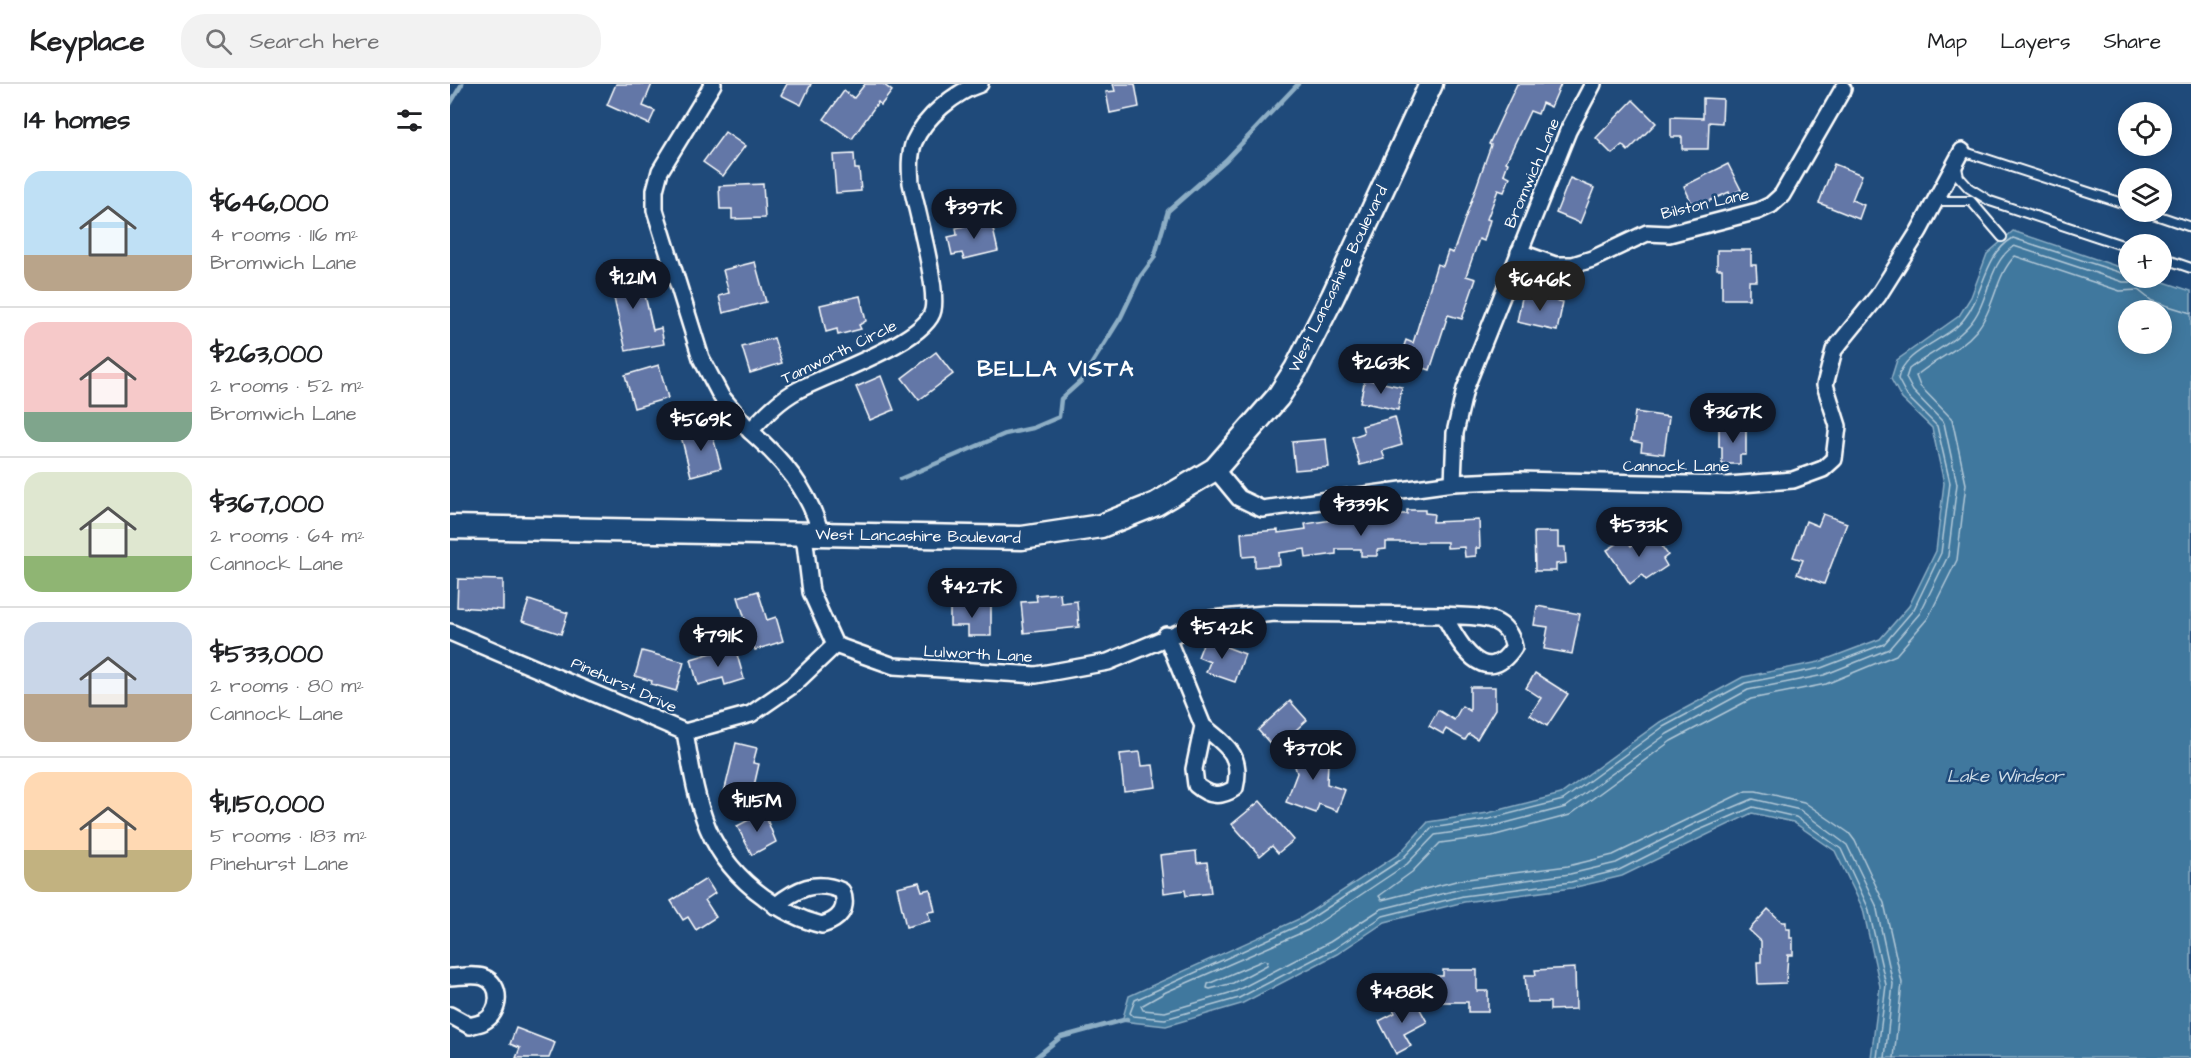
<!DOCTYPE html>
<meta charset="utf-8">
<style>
:root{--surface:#fff;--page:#f2f2f2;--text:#202124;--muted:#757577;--line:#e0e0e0;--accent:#111827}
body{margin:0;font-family:"Architects Daughter",sans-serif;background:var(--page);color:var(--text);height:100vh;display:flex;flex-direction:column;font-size:22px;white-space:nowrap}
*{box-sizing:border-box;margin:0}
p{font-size:20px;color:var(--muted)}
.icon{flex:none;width:33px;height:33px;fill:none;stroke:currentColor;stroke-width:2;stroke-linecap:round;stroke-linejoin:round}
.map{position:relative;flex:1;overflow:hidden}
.side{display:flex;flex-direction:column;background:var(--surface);width:450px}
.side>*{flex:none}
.fabs{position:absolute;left:1668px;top:18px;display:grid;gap:12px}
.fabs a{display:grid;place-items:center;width:54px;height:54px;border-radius:50%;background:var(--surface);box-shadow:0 3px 15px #0003;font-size:30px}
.price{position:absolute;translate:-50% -51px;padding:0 14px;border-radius:21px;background:var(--accent);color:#fff;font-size:20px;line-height:39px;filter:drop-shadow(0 2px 3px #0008)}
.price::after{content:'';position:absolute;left:50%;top:36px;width:18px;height:14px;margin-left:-9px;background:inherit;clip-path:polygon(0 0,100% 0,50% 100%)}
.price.on{background:#222;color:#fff}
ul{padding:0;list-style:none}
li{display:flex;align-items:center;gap:18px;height:150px;padding:0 24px}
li+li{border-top:2px solid var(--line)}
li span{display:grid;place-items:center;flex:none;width:168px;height:120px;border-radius:18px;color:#555}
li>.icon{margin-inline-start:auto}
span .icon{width:72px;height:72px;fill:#fffc;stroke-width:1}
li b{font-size:26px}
h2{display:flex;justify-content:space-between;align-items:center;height:72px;padding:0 24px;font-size:26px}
header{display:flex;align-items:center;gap:36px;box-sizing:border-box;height:84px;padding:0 30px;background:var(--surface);border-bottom:2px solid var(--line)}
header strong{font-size:28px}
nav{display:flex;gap:33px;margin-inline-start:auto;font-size:21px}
.search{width:420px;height:54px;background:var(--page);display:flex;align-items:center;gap:15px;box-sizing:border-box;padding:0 21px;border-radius:24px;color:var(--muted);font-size:22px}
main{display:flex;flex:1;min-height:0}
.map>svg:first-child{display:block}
</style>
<header>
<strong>Keyplace</strong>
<div class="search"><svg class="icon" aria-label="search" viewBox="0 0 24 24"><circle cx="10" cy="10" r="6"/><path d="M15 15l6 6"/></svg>Search here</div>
<nav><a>Map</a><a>Layers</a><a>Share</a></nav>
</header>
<main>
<section class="side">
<h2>14 homes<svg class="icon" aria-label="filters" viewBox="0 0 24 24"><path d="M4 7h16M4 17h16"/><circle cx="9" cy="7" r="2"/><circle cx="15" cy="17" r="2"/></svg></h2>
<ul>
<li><span style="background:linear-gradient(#bfe0f5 70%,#b9a48a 0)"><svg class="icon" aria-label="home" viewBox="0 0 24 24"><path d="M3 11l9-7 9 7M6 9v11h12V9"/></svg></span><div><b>$646,000</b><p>4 rooms · 116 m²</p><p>Bromwich Lane</p></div></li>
<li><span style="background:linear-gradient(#f6c9c9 75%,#7fa58c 0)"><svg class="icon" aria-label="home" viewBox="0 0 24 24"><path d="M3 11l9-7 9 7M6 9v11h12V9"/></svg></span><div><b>$263,000</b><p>2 rooms · 52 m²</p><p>Bromwich Lane</p></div></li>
<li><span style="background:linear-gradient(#dfe7d0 70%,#8fb573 0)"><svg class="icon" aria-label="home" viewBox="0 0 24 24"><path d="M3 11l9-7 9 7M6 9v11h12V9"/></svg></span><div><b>$367,000</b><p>2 rooms · 64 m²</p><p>Cannock Lane</p></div></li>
<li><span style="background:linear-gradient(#c9d6e8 60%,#b9a48a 0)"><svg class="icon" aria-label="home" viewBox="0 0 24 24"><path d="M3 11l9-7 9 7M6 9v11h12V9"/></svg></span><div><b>$533,000</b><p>2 rooms · 80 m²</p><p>Cannock Lane</p></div></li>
<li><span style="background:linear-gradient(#ffd9b3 65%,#c2b280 0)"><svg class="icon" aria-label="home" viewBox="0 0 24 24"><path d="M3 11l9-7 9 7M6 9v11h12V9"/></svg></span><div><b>$1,150,000</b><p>5 rooms · 183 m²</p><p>Pinehurst Lane</p></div></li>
</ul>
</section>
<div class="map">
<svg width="1741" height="974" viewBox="0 0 1741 974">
<rect width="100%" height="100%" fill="#1f4a7a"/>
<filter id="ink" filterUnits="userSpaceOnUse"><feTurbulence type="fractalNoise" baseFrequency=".0167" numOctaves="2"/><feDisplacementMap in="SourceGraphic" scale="12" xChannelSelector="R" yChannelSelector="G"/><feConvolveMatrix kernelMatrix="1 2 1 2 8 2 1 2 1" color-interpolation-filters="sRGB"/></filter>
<g filter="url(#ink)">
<path fill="#41789e" stroke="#8daec5" stroke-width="1.5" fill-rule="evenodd" d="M1563,147L1678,186V194H1702L1741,207V974H1421L1430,902L1413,825L1385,767L1343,738L1302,729L1172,792L1122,804L1014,818L935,838L887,870L791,920L716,942L672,937L679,912L851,834L949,770L978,738L1038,729L1111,710L1210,638L1293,593L1369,578L1430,555L1459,522L1486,467L1494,399L1482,344L1452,315L1441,295L1447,276L1509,232L1521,213L1537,170ZM1678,226H1712V260H1678Z"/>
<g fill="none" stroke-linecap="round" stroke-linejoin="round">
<g stroke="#b3c9d8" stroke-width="1.5">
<polygon points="814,876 818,877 817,881 783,899 760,905 757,904 758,900"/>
<path d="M1427,974L1436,901L1418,823L1391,765L1346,733L1303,723L1247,747L1169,786L1121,798L1013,812L933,832L884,865L789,914L715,935L683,932L680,929L685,916L854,839L952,775L982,744L1039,735L1113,716L1213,643L1295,599L1371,584L1434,560L1464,525L1491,469L1500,399L1487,342L1457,312L1448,295C1453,266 1497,257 1514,235C1535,209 1533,172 1563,154L1678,191"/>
<path d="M1435,974L1443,900L1426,821L1397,761L1350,726L1303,715L1244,740L1166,779L1120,790L1011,805L931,825L880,858L786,907L715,928L693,926L691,922L716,908L858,846L957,780L985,751L1040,743L1116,723L1217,650L1298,606L1374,591L1439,565L1470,529L1498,472L1507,400L1494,339L1463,307L1456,294L1459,285C1478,271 1503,259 1519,241C1540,218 1537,180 1564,162L1673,198H1682L1688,194"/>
<path d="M1444,974L1452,899L1434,819L1405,757L1399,749L1354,718L1306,707H1296L1163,771L1118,782L1010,796L932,816L929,812L962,788L990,759L1042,752L1120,731L1221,657L1301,615L1376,600L1446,571L1478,534L1507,476L1516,400L1502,335L1470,302L1466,292C1484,276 1510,266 1526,247C1545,225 1545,192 1565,172L1670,207L1688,206L1702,217L1741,229"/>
</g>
<g stroke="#8daec5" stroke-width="4.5">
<polyline points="0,20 12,0"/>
<polyline points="450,395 555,350 583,344 609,333 611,315 631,297 671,233 690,193 704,174 718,127 776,76 848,0"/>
<polyline points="585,974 611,953 677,935"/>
</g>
</g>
<g fill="#6477a7" stroke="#fff" stroke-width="1.5">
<polygon points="166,0 202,0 193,22 205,27 199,40 157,21"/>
<polygon points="337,0 361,0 351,21 331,11"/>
<polygon points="415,0 433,0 442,7 431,21 428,18 402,55 374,35 394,7 404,14"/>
<polygon points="663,0 685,0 689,23 660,29 656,8 665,7"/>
<polygon points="1067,0 1111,0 1101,23 1092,19 1088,30 1080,27 1056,78 1058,79 1054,90 1060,93 1054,108 1048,106 1037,135 1040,136 1034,157 1029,155 1016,192 1026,195 1012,235 998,231 980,286 949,276 956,256 963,259 987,180 993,182 998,167 1003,169 1041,61 1039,60"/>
<polygon points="1253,14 1273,15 1272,39 1259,38 1258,65 1232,65 1232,53 1221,53 1221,33 1253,34"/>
<polygon points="1183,16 1206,39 1178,67 1172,61 1162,70 1146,54"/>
<polygon points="275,48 295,62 273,92 253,78"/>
<polygon points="404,70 405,85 409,85 411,107 386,109 383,71"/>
<polygon points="1278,80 1291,106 1280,111 1279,108 1244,124 1234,102"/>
<polygon points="1384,80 1412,91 1402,116 1414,121 1409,135 1369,119"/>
<polygon points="1120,94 1144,104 1130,139 1106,129"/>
<polygon points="313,100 315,134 282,135 282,125 270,125 269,102"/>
<polygon points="541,136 548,167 514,175 512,169 502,171 498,153 507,151 506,144"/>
<polygon points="1267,166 1301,166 1301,181 1306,181 1307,197 1299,197 1299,215 1272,215 1272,185 1267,185"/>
<polygon points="305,178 316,218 273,229 269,212 279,209 273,186"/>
<polygon points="188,181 203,246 211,244 214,260 176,267 158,188"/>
<polygon points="1073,209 1113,218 1107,247 1067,238"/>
<polygon points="410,212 416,237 409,241 411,245 388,251 387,245 376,248 370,221"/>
<polygon points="324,254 332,279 300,289 292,263"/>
<polygon points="486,268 503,290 469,316 452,294"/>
<polygon points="209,281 218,314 184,324 175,291"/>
<polygon points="431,292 444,326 420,336 406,303"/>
<polygon points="915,295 952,303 948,326 910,318"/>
<polygon points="1185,328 1219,333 1214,370 1191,367 1192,359 1181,357"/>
<polygon points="945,333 952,361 932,367 935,375 910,381 902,353 914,349 912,342"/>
<polygon points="1269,342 1296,342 1296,371 1290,371 1290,380 1272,380 1272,363 1269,363"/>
<polygon points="261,345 271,384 241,392 231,352"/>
<polygon points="876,355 879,383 845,386 842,358"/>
<polygon points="957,426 975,426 975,429 984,430 983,438 1029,436 1030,464 1026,464 1026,472 1015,473 1014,463 997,464 997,458 936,458 936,465 927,466 927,472 911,472 911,465 886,465 886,470 856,474 855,465 829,469 830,481 805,483 805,472 793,473 791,449 828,446 828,449 856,445 855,440 895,434 943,433 943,430 957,430"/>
<polygon points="1373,430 1397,439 1374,500 1347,490 1353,476 1343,473 1356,437 1368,442"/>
<polygon points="1084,448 1108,448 1108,463 1115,463 1116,479 1106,480 1106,487 1085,487"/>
<polygon points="1202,448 1218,471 1213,475 1217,482 1196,496 1192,491 1180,500 1157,466 1176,454 1181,462"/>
<polygon points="8,495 53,496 53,526 7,523"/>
<polygon points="308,507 317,536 326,533 333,557 305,566 288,513"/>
<polygon points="610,509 611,519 627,517 629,543 574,549 571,518 587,517 586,511"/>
<polygon points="79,516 118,529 111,550 72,537"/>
<polygon points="500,522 541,522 541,552 518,552 518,542 500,542"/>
<polygon points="1087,522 1130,530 1122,570 1094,565 1098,543 1084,541"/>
<polygon points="755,555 795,570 785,598 756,588 760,578 748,573"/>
<polygon points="192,567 234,578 226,607 201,600 202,597 185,592"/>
<polygon points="286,567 294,595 275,601 273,594 248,601 241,575 265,568 267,572"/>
<polygon points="1085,589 1118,610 1097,642 1080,631 1091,614 1076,604"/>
<polygon points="1020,603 1045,603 1045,625 1027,655 1019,650 1015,656 996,645 993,650 979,642 988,626 1004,636 1012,622 1020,627"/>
<polygon points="840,617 857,636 825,665 808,646"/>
<polygon points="286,659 307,664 303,679 309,680 301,715 274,709"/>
<polygon points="872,660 878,678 877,700 895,706 887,727 869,720 866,729 836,718 847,689 841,669"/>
<polygon points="690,668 692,682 703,681 706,703 674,707 670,670"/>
<polygon points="810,717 844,756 828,769 822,762 810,772 782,740"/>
<polygon points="314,728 326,758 302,771 287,742"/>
<polygon points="746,767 747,779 757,778 761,809 736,812 735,806 714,809 710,771"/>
<polygon points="256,795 265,809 255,816 266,833 246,846 238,833 233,836 221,817"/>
<polygon points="469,798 472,807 480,805 485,827 478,828 480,837 456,843 447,803"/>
<polygon points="1318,825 1332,838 1336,838 1336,845 1340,845 1340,854 1343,854 1343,871 1338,871 1336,899 1308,900 1307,878 1311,878 1311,857 1299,846"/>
<polygon points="1125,884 1126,925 1100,926 1100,918 1077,918 1075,891 1086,891 1085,886"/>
<polygon points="993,886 1027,886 1027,907 1038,907 1038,928 1018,928 1018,918 985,918 984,892 993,892"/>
<polygon points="965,916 977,938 954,950 961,962 946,970 929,937 945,929 942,923 954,917 956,920"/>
<polygon points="66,944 105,959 99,974 66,974 70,964 60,960"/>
</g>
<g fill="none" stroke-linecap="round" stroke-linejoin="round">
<g stroke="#fff" stroke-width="12">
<g id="service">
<polyline points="1512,67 1678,121"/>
<polyline points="1506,79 1509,93 1519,104 1540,117 1678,163"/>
<polyline points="1485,117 1521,117 1552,153"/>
<polyline points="1697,128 1741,143"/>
<polyline points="1712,174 1741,184"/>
</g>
</g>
<g stroke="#fff" stroke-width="20">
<g id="minor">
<path d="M263,0L210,87L205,106V126L251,274L271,312L300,347C315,331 329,316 348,306C378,290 477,257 483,226C488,203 467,127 461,99C460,86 459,71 464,58C475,33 505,8 530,0"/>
<polyline points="1069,168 1105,181 1123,181 1142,175 1197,149 1219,150 1308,127 1321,121 1332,111 1393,5"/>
<path d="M300,347C333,376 360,407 371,451"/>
<polyline points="765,385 789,414 812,425 1003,399 1069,396 1278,401 1343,396 1373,385 1384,375 1388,342 1375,301 1384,266 1428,212 1469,147 1512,67"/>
<polyline points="1003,399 1005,349 1015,305 1118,47 1143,0"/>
<path d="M354,451L361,508L385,561L444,582L586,591L658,578L761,535L825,529L994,531C1008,559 1035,607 1064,563C1056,527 1024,534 994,531"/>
<polyline points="0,548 235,648 301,630 343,601 385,561"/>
<path d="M716,551L753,642L744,685L746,701C759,712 770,714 785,704C793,671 777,662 753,642"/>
<path d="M235,648C247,717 253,769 314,813C331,826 351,836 372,841C389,836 399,825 392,807C366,795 346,805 325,822"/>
<path d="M0,893C9,893 24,890 33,893C53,900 51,929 33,938C30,940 24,940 20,942L0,931"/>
</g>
</g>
<g stroke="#fff" stroke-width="27">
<polyline id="secondary" points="0,443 572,454 651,442 706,420 765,385 828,313 846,285 883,212 981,0"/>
</g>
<use href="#service" stroke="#1f4a7a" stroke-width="8"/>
<use href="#minor" stroke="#1f4a7a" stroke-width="15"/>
<use href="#secondary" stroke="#1f4a7a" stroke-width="22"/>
</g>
</g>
<g text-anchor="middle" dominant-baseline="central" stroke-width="5" stroke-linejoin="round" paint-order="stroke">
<g font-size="16" fill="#fff" stroke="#1f4a7a">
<text transform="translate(1082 89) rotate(-67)">Bromwich Lane</text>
<text transform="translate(1255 120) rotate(-13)">Bilston Lane</text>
<text transform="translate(888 195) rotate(-64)">West Lancashire Boulevard</text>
<text transform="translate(389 268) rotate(-26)">Tamworth Circle</text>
<text x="1226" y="382">Cannock Lane</text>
<text transform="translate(468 452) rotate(1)">West Lancashire Boulevard</text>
<text transform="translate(528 570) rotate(3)">Lulworth Lane</text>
<text transform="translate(174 601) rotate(24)">Pinehurst Drive</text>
</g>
<g font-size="18" font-style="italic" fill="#d0dde7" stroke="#1f4a7a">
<text x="1555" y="692">Lake Windsor</text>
</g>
<g font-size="22" font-weight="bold" letter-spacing="1.5" fill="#fff" stroke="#1f4a7a">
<text x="606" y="285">BELLA VISTA</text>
</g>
</g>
</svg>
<div class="fabs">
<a><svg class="icon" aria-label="locate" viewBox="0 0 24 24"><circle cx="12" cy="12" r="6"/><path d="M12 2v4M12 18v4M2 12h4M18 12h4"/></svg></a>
<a><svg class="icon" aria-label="layers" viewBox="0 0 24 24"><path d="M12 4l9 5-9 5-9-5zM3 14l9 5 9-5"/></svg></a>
<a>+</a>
<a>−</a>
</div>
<b class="price" style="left:524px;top:156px">$397K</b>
<b class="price" style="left:183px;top:226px">$1.21M</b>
<b class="price on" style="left:1090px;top:228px">$646K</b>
<b class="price" style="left:931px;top:311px">$263K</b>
<b class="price" style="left:1283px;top:360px">$367K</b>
<b class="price" style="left:251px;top:368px">$569K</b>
<b class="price" style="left:911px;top:453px">$339K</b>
<b class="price" style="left:1189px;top:474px">$533K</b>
<b class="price" style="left:522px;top:535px">$427K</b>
<b class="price" style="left:772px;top:576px">$542K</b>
<b class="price" style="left:268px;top:584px">$791K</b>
<b class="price" style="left:863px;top:697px">$370K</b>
<b class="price" style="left:307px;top:749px">$1.15M</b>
<b class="price" style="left:952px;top:940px">$488K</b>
</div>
</main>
